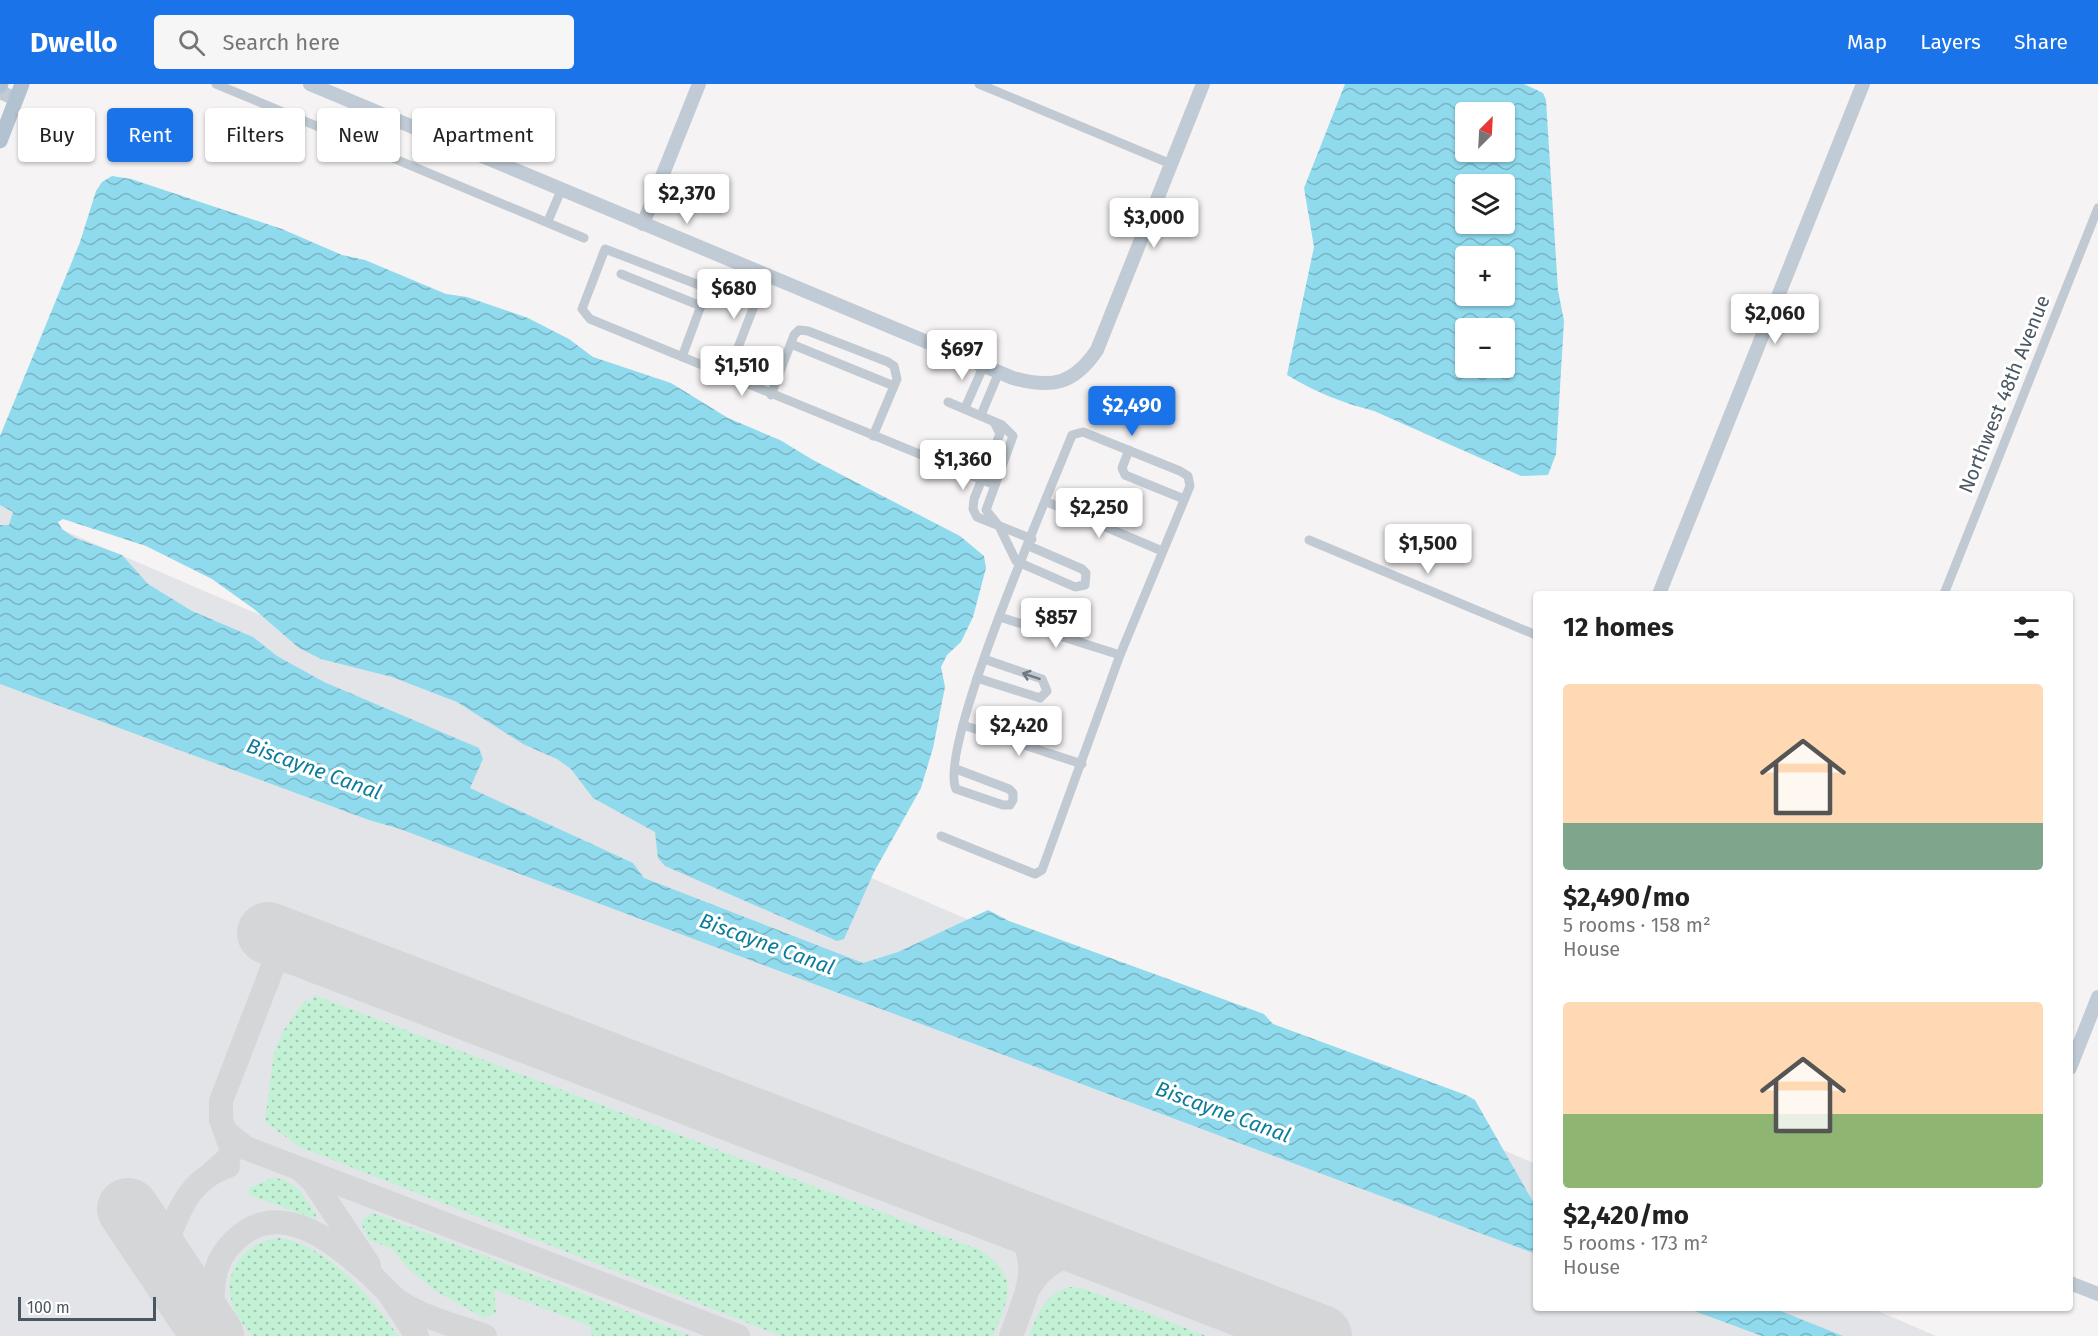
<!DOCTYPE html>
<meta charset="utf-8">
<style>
:root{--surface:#fff;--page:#f6f6f6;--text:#222;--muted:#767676;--accent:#1a73e8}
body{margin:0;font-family:"Fira Sans",sans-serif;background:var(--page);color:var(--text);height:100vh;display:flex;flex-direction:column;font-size:22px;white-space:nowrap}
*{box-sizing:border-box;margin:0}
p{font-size:20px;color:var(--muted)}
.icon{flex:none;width:33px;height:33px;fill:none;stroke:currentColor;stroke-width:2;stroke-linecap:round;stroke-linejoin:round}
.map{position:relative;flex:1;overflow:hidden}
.details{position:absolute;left:1533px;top:507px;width:540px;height:720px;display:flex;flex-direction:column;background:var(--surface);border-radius:6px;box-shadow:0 2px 4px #0004}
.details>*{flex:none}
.guide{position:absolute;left:18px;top:24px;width:570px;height:54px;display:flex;gap:12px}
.needle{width:39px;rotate:24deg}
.controls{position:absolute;left:1455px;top:18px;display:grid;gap:12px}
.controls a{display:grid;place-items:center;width:60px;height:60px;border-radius:6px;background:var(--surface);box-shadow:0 2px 4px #0004;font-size:30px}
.scale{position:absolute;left:18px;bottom:15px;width:138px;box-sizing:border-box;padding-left:6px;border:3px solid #4a5661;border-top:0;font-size:16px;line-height:21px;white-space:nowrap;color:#4a5661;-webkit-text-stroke:4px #fff;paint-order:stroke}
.price{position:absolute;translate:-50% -51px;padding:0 14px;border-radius:6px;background:#fff;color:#222;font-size:20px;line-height:39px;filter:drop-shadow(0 2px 3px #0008)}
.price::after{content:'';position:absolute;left:50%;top:36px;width:18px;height:14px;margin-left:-9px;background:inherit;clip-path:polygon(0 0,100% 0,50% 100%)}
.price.current{background:var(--accent);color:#fff}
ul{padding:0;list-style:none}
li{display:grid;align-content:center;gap:12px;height:318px;padding:0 30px}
li span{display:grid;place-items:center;height:186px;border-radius:6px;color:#555}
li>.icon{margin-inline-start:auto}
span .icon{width:108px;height:108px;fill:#fffc;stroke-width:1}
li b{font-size:26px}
h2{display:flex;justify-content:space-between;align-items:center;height:72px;padding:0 30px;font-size:26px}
.chip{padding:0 21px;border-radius:6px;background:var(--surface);box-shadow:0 2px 4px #0004;font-size:21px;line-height:54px}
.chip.current{background:var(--accent);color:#fff}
header{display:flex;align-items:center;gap:36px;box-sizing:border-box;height:84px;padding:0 30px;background:var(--accent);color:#fff}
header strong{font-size:28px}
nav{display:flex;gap:33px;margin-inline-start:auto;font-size:21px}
.search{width:420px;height:54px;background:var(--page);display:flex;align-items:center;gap:15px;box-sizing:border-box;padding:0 21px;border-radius:6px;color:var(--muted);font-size:22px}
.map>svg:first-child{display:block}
</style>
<header>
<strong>Dwello</strong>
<div class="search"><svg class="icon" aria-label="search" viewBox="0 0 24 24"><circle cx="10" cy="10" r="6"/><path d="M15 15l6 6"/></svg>Search here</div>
<nav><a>Map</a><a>Layers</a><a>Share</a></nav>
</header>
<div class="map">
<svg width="2098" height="1252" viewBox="0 0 2098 1252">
<defs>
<pattern id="grass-dots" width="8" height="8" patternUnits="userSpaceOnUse" patternTransform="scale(1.5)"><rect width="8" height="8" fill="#c3f1d5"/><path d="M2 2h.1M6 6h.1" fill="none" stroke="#a0c6b0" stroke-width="1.8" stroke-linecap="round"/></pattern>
<pattern id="water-waves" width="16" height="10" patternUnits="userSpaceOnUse" patternTransform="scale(1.5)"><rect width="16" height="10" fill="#90daee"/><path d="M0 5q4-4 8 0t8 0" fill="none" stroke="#78b4c4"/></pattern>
</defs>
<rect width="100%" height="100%" fill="#f5f3f3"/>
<polygon fill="#e2e4e7" points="0,419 1536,1080 1536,1224 1871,1224 1936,1252 0,1252"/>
<g fill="url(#grass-dots)">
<path d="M314,911L980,1166C1021,1194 1009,1212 993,1252H781L300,1063L265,1038L274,969L284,946L305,916L311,918Z"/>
<path d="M272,1094C296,1094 305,1114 316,1131V1135L249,1111V1104Z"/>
<polygon points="373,1129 382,1132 691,1252 592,1252 590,1242 494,1205 496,1229 484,1234 436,1207 410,1186 391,1164 369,1156 362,1141 363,1135"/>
<path d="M280,1154C329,1162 372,1214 398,1252H252C244,1241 233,1228 231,1215C224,1182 249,1156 280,1154Z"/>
<path d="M1069,1203L1085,1205L1206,1252H1029C1038,1229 1044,1211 1069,1203Z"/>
</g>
<g fill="url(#water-waves)" fill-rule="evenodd">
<path d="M1345,0H1524L1543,9L1546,16L1558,206L1564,237L1556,370L1548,391L1521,392L1374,327C1343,319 1315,308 1287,291L1314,163L1304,104ZM1466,28H1504V68H1466ZM1466,100H1504V140H1466ZM1504,172V212H1466V172ZM1466,244H1504V284H1466Z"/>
<polygon points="112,92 131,95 282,145 342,171 365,176 446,210 467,213 528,234 569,255 593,273 671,299 728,334 780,356 813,376 960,452 984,472 986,484 973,533 961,558 947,571 941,583 945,603 933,664 921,704 874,788 844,855 837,857 665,782 658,774 655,748 593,714 571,685 557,675 523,660 457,618 392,593 321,575 299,564 254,525 212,495 146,462 63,435 58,438 62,445 75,454 122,471 148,500 192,527 253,553 277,572 324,598 479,664 483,675 470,704 633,779 644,794 863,879 898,868 988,826 1009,837 1264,930 1273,940 1466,1011 1475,1016 1536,1123 1536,1170 400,745 369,736 0,600 0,441 9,441 13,428 0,421 0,352 80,158 96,107 102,98"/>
<polygon points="1686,1224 1773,1224 1843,1252 1762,1252"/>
</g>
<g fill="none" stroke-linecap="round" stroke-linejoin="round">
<g stroke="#d5d6d8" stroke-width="24">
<polyline points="226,1048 246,1064 738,1252"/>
<polyline points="214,1087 227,1076 232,1066 221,1036 221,1017 284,854"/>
<polyline points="302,1087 313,1097 369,1181"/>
<path d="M1005,1131C1046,1174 1029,1203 1011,1252"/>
<path d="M162,1174C175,1135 185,1097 228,1082"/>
<path d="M1028,1205C1044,1177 1067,1169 1098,1167"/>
<polyline points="392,1214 417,1252"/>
<path d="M214,1252C213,1211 205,1176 245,1148C289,1118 341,1164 373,1193C382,1201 389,1211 400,1218C424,1234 457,1242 485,1252"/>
</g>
<g stroke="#d5d6d8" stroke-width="62">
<polyline points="268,849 1321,1252"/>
<polyline points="128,1125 213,1252"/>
</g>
<g stroke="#c1cad2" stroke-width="9">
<polyline points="216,0 584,154"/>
<polyline points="979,0 1171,80"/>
<polyline points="548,137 562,104"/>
<polyline points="621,190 701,222"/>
<polyline points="791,260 894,302"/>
<polyline points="682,273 706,208 699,201 605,165 582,225 590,235 995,401"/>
<polyline points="727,292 766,191"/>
<polyline points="771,311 794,251 799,246 808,247 888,278 894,282 897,295 873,352"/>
<polyline points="948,318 1002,341 1013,352 986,426 999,442 1016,477 1075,503 1085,501 1086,489 1082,485 1029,462"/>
<polyline points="965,324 984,281"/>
<polyline points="981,331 999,288"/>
<polyline points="994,338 1000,350 974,415 973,425 977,433 1032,455"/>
<polyline points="1129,366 1122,384 1125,391 1184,415"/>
<polyline points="1047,418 1162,467"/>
<polyline points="1309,456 1536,551"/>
<polyline points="1944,510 2098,124"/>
<polyline points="1000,533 1120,571"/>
<polyline points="977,594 1040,614 1047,607 1042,595 984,575"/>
<polyline points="963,641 1082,680"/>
<path d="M941,752L1035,790L1042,786L1120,571L1190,402L1188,392L1180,387L1083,348L1072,351C1051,405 937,664 956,705L1003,721H1010L1013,716V709L1009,705L956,685"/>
</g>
<g stroke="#c1cbd6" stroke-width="14">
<path d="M310,0L1013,294C1052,305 1074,300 1097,266L1203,0"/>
<polyline points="0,8 16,15"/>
<polyline points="643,140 699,0"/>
<polyline points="1659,510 1863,0"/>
<polyline points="2070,984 2098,913"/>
<polyline points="2070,1199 2098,1210"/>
</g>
<g stroke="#b3c2d1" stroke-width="15">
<polyline points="0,2 1,0"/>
<polyline points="0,57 22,0"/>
</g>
</g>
<defs><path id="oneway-shaft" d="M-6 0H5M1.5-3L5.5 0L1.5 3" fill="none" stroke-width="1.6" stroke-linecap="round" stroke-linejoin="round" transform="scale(1.5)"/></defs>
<use stroke="#6e7983" href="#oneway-shaft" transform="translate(1031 592) rotate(-161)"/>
<g text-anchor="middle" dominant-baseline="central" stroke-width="6" stroke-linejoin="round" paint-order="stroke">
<g font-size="20" fill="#4a5661" stroke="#fff">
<text transform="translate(2004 310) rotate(-68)">Northwest 48th Avenue</text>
</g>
<g font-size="21" font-style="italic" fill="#0c7c9b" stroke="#fff">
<text transform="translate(314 685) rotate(20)">Biscayne Canal</text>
<text transform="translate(767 860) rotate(20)">Biscayne Canal</text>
<text transform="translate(1223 1028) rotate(20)">Biscayne Canal</text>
</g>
</g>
</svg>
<div class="controls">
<a><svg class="needle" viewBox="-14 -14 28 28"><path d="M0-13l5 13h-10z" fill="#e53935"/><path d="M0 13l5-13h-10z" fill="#767676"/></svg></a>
<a><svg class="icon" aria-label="layers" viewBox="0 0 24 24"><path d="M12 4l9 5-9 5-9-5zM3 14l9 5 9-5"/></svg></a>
<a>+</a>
<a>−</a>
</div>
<div class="scale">100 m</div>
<b class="price" style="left:687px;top:141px">$2,370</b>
<b class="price" style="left:1154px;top:165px">$3,000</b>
<b class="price" style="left:734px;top:236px">$680</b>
<b class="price" style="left:1775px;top:261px">$2,060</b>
<b class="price" style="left:962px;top:297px">$697</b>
<b class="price" style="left:742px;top:313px">$1,510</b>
<b class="price current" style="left:1132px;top:353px">$2,490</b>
<b class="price" style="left:963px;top:407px">$1,360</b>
<b class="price" style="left:1099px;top:455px">$2,250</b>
<b class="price" style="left:1428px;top:491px">$1,500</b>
<b class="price" style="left:1056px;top:565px">$857</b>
<b class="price" style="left:1019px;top:673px">$2,420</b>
<div class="guide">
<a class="chip">Buy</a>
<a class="chip current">Rent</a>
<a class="chip">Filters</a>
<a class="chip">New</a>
<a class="chip">Apartment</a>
</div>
<section class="details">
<h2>12 homes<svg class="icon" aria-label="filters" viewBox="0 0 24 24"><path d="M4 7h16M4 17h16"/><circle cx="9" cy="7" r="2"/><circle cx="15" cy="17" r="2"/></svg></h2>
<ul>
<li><span style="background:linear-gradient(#ffd9b3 75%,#7fa58c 0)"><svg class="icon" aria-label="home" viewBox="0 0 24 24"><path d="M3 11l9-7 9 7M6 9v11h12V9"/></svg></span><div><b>$2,490/mo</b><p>5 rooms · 158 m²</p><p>House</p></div></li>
<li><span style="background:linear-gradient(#ffd9b3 60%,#8fb573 0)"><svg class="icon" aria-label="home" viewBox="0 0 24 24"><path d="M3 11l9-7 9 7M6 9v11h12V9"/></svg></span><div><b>$2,420/mo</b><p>5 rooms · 173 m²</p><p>House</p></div></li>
</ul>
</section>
</div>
